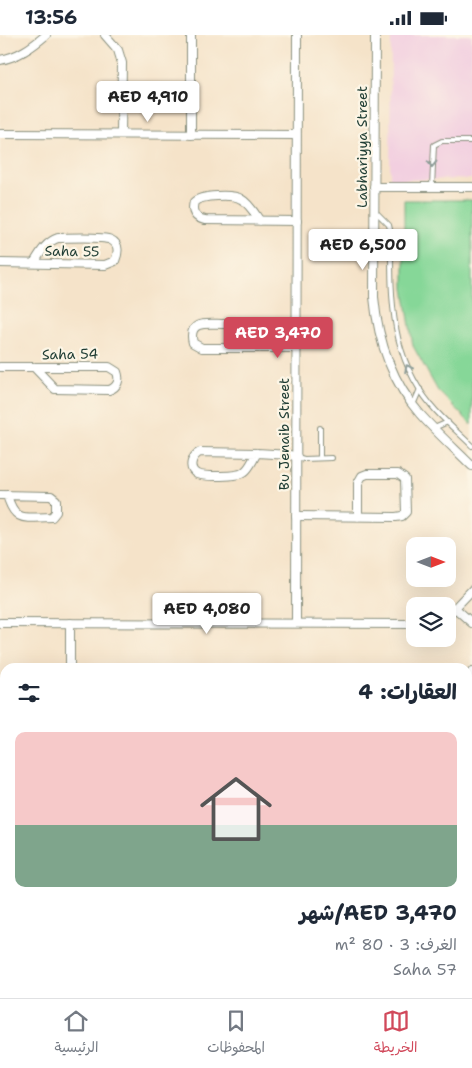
<!DOCTYPE html>
<html lang="ar">
<meta charset="utf-8">
<style>
:root{--surface:#fff;--page:#f2f2f3;--text:#1f2937;--muted:#747a83;--line:#e0e1e3;--accent:#d1495b}
body{margin:0;font-family:"Shantell Sans","Playpen Sans Arabic",sans-serif;background:var(--page);color:var(--text);direction:rtl;height:100vh;display:flex;flex-direction:column;font-size:19px;white-space:nowrap}
*{box-sizing:border-box;margin:0}
p{font-size:16px;color:var(--muted)}
.icon{flex:none;width:28px;height:28px;fill:none;stroke:currentColor;stroke-width:2;stroke-linecap:round;stroke-linejoin:round}
.map{position:relative;flex:1;overflow:hidden;direction:ltr}
.panel{position:absolute;left:0px;top:628px;width:472px;height:336px;display:flex;flex-direction:column;background:var(--surface);border-radius:15px 15px 0 0;box-shadow:0 5px 20px #0002;direction:rtl}
.panel>*{flex:none}
.needle{width:32px;rotate:90deg}
.buttons{position:absolute;left:406px;top:502px;display:grid;gap:10px}
.buttons a{display:grid;place-items:center;width:50px;height:50px;border-radius:10px;background:var(--surface);box-shadow:0 5px 20px #0002;font-size:25px}
.price{position:absolute;translate:-50% -42px;padding:0 11px;border-radius:5px;background:#fff;color:#222;font-size:16px;line-height:32px;filter:drop-shadow(0 1px 2px #0008)}
.price::after{content:'';position:absolute;left:50%;top:30px;width:15px;height:11px;margin-left:-8px;background:inherit;clip-path:polygon(0 0,100% 0,50% 100%)}
.price.on{background:var(--accent);color:#fff}
ul{padding:0;list-style:none}
li{display:grid;align-content:center;gap:10px;height:265px;padding:0 15px}
li span{display:grid;place-items:center;height:155px;border-radius:10px;color:#555}
li>.icon{margin-inline-start:auto}
span .icon{width:90px;height:90px;fill:#fffc;stroke-width:1}
li b{font-size:21px}
h2{display:flex;justify-content:space-between;align-items:center;height:60px;padding:0 15px;font-size:21px}
.status{display:flex;justify-content:space-between;align-items:center;height:35px;padding:0 25px;background:var(--surface);direction:ltr}
.status svg{height:14px;fill:currentColor}
.menu{display:flex;justify-content:space-around;align-items:center;height:70px;border-top:1px solid var(--line);background:var(--surface);font-size:14px;color:var(--muted)}
.menu a{display:grid;justify-items:center;gap:2px}
.menu .on{color:var(--accent)}
.map>svg:first-child{display:block}
</style>
<div class="status"><b>13:56</b><svg viewBox="0 0 49 12"><path d="M0 12V9h3v3zM5 12V6h3v6zM10 12V3h3v9zM15 12V0h3v12zM26 1h20v11H26zM47 4h2v5h-2z"/></svg></div>
<div class="map">
<svg width="472" height="963" viewBox="0 0 472 963">
<rect width="100%" height="100%" fill="#fcf5e5"/>
<filter id="ink" filterUnits="userSpaceOnUse"><feTurbulence type="fractalNoise" baseFrequency=".02" numOctaves="2"/><feDisplacementMap in="SourceGraphic" scale="10" xChannelSelector="R" yChannelSelector="G"/><feConvolveMatrix kernelMatrix="1 2 1 2 8 2 1 2 1" color-interpolation-filters="sRGB"/></filter>
<filter id="wash" filterUnits="userSpaceOnUse"><feTurbulence type="fractalNoise" baseFrequency=".0096" numOctaves="4" result="noise"/><feDisplacementMap in="SourceGraphic" scale="20" xChannelSelector="R" yChannelSelector="G"/><feGaussianBlur stdDeviation="1.12" result="paint"/><feColorMatrix in="noise" values="0 0 0 0 0 0 0 0 0 0 0 0 0 0 0 0 0 1.4 0 .05"/><feComposite in="paint" operator="in"/></filter>
<g filter="url(#wash)">
<rect width="100%" height="100%" fill="#f5e3c9"/>
<polygon fill="#f2cfe0" points="391,0 472,0 472,144 390,145"/>
<g fill="#86d798" stroke="#528a66">
<polygon points="404,165 472,165 472,390 438,356 413,311 404,253"/>
<polygon points="468,764 472,764 472,963 0,963 0,787 5,787 5,959 468,959"/>
</g>
</g>
<g filter="url(#ink)">
<g fill="none" stroke-linecap="round" stroke-linejoin="round">
<polyline stroke="#cac2ab" stroke-width="14" stroke-dasharray="14 7" stroke-linecap="butt" points="0,711 5,711"/>
<g stroke="#8a907e" stroke-width="6">
<g id="service">
<polyline points="432,152 434,110 442,106 472,106"/>
<path d="M376,177L389,190L391,199C391,261 389,319 431,370C443,385 459,398 472,411"/>
<polyline points="413,370 420,354"/>
<polyline points="320,393 320,423"/>
<polyline points="434,393 448,387"/>
<polyline points="297,422 304,424 332,423"/>
<polyline points="0,937 5,949"/>
<polyline points="10,959 13,963"/>
</g>
</g>
<g stroke="#8a907e" stroke-width="10">
<g id="minor">
<polyline points="105,0 118,15 122,28 121,99"/>
<polyline points="191,0 191,100"/>
<path d="M375,0L374,262C378,305 391,346 420,379C436,397 455,414 472,431"/>
<path d="M0,25C18,22 32,12 46,0"/>
<polyline points="0,99 296,100"/>
<polyline points="374,152 472,152"/>
<path d="M260,186C255,179 249,168 241,164C233,159 201,160 194,167C191,177 195,183 205,185L297,186"/>
<path d="M0,228L105,230L115,226C118,219 120,209 111,205C102,201 69,203 58,203C46,207 40,218 34,228"/>
<path d="M260,313C255,306 251,295 244,291C238,288 230,289 224,289C209,289 187,284 193,308L202,313H296"/>
<path d="M0,332H109L117,337C120,345 118,352 109,355L55,354L34,332"/>
<path d="M257,418C253,424 250,433 244,437C238,442 204,442 197,439C187,433 192,421 200,417L257,418L290,420L297,422"/>
<path d="M0,460L51,461L56,465V477L52,482C26,482 15,489 7,460"/>
<polyline points="296,481 396,482 402,481 406,477 405,444 398,439 367,439 362,441 358,448 358,482"/>
<polyline points="455,573 472,588"/>
<polyline points="448,580 472,555"/>
<polyline points="0,588 415,589"/>
<polyline points="70,588 70,632"/>
<polyline points="296,588 297,0"/>
<polyline points="0,658 5,658"/>
<polyline points="471,665 472,637"/>
<polyline points="226,963 254,961 280,963"/>
</g>
</g>
<g stroke="#8a907e" stroke-width="16">
<g id="trunk">
<polyline points="0,670 5,670"/>
<polyline points="468,679 472,679"/>
<polyline points="468,702 472,702"/>
<polyline points="468,727 472,727"/>
<polyline points="0,731 5,728"/>
<polyline points="468,751 472,750"/>
<polyline points="0,763 5,763"/>
<polyline points="0,780 5,780"/>
</g>
</g>
<use href="#service" stroke="#fff" stroke-width="4"/>
<use href="#minor" stroke="#fff" stroke-width="8"/>
<use href="#trunk" stroke="#fff" stroke-width="14"/>
</g>
<defs><path id="oneway-chevron" d="M-2-3.5L2.5 0L-2 3.5" fill="none" stroke-width="1.6" stroke-linecap="round" stroke-linejoin="round" transform="scale(1.25)"/></defs>
<g stroke="#8f9e9a">
<use href="#oneway-chevron" transform="translate(432 129) rotate(91)"/>
<use href="#oneway-chevron" transform="translate(408 333) rotate(-116)"/>
</g>
</g>
<g text-anchor="middle" dominant-baseline="central" stroke-width="4.5" stroke-linejoin="round" paint-order="stroke">
<g font-size="14" fill="#1f3d34" stroke="#fcf5e5">
<text transform="translate(362 112) rotate(-90)">Labhariyya Street</text>
<text transform="translate(72 216) rotate(1)">Saha 55</text>
<text transform="translate(70 319) rotate(-1)">Saha 54</text>
<text transform="translate(284 399) rotate(-90)">Bu Jenaib Street</text>
</g>
</g>
</svg>
<div class="buttons">
<a><svg class="needle" viewBox="-14 -14 28 28"><path d="M0-13l5 13h-10z" fill="#e53935"/><path d="M0 13l5-13h-10z" fill="#747a83"/></svg></a>
<a><svg class="icon" aria-label="layers" viewBox="0 0 24 24"><path d="M12 4l9 5-9 5-9-5zM3 14l9 5 9-5"/></svg></a>
</div>
<b class="price" style="left:148px;top:88px">AED 4,910</b>
<b class="price" style="left:363px;top:236px">AED 6,500</b>
<b class="price on" style="left:278px;top:324px">AED 3,470</b>
<b class="price" style="left:207px;top:600px">AED 4,080</b>
<section class="panel">
<h2>العقارات: 4<svg class="icon" aria-label="filters" viewBox="0 0 24 24"><path d="M4 7h16M4 17h16"/><circle cx="9" cy="7" r="2"/><circle cx="15" cy="17" r="2"/></svg></h2>
<ul>
<li><span style="background:linear-gradient(#f6c9c9 60%,#7fa58c 0)"><svg class="icon" aria-label="home" viewBox="0 0 24 24"><path d="M3 11l9-7 9 7M6 9v11h12V9"/></svg></span><div><b>AED 3,470/شهر</b><p>الغرف: 3 · 80 m²</p><p>Saha 57</p></div></li>
</ul>
</section>
</div>
<nav class="menu">
<a class="on"><svg class="icon" aria-label="map" viewBox="0 0 24 24"><path d="M3 6l6-2 6 2 6-2v14l-6 2-6-2-6 2zM9 4v14M15 6v14"/></svg>الخريطة</a>
<a><svg class="icon" aria-label="saved" viewBox="0 0 24 24"><path d="M7 4h10v16l-5-4-5 4z"/></svg>المحفوظات</a>
<a><svg class="icon" aria-label="home" viewBox="0 0 24 24"><path d="M3 11l9-7 9 7M6 9v11h12V9"/></svg>الرئيسية</a>
</nav>
